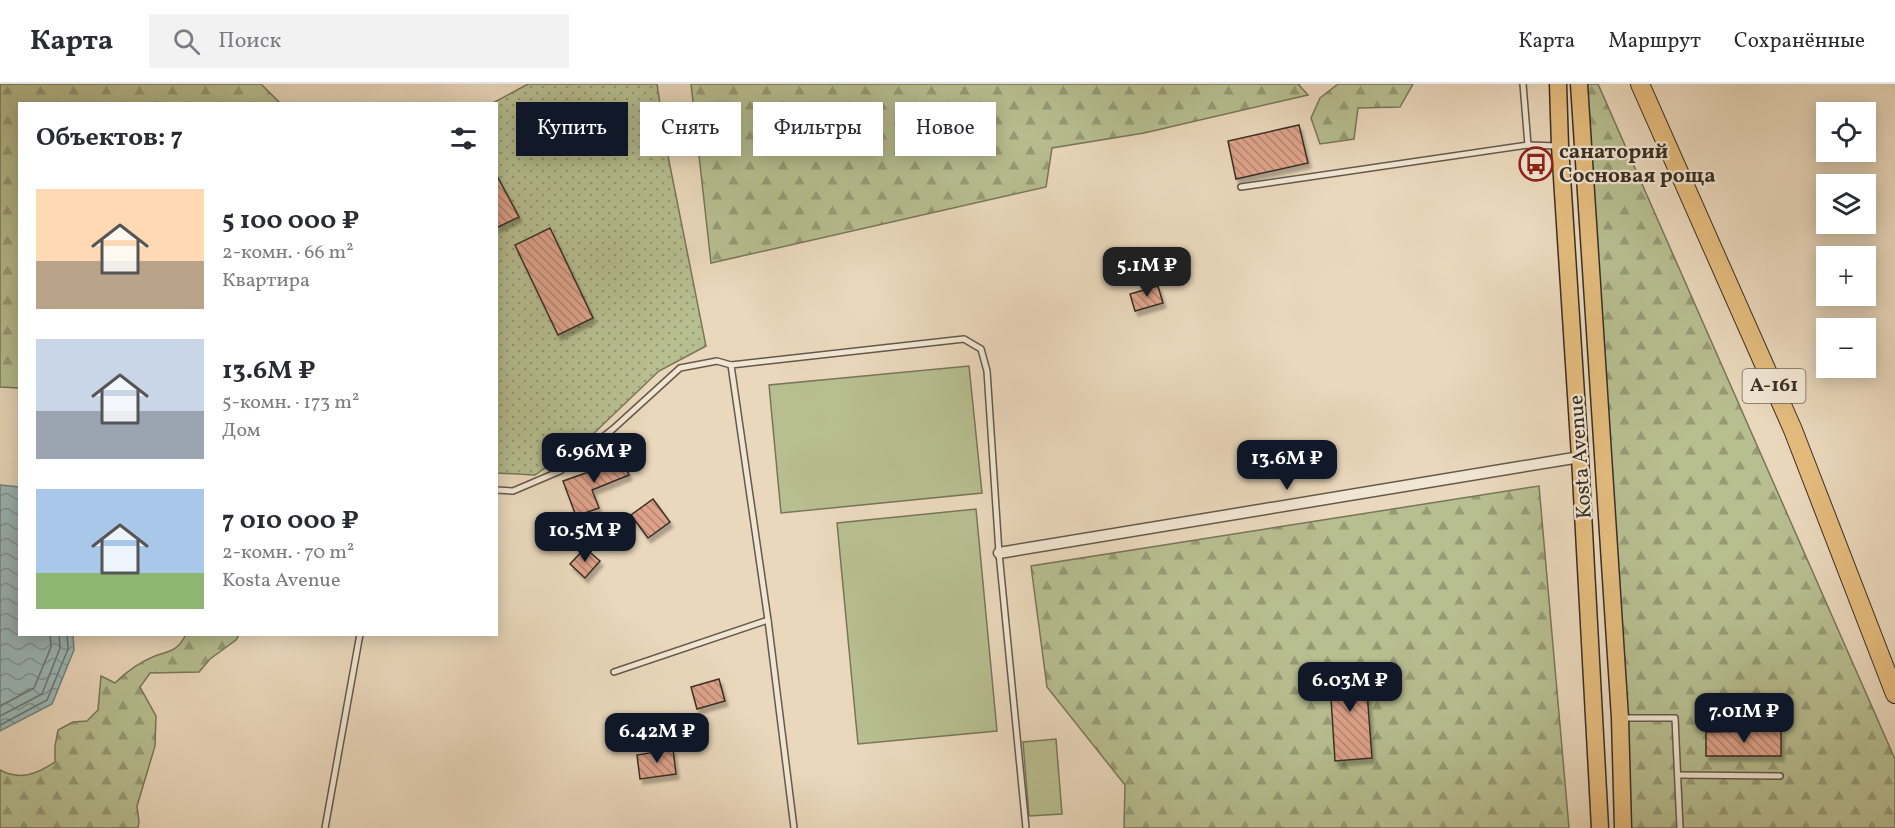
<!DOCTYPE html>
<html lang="ru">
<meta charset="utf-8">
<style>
:root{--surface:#fff;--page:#f2f2f3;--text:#2b2b33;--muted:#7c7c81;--line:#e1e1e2;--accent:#111827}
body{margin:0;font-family:Vollkorn,serif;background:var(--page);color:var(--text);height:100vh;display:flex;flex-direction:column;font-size:22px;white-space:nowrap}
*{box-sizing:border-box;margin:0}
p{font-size:20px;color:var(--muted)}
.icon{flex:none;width:33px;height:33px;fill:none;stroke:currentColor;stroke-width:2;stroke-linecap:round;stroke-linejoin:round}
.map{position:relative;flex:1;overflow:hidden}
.side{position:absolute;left:18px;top:18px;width:480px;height:534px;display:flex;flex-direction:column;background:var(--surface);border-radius:0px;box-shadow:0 3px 15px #0003}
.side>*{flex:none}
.hud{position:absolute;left:516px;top:18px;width:570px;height:54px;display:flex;gap:12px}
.buttons{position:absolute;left:1816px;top:18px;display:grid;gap:12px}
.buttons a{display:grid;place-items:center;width:60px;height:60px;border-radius:0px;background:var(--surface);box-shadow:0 3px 15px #0003;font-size:30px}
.price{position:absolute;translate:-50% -51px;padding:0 14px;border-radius:12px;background:var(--accent);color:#fff;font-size:20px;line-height:39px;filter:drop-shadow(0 2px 3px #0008)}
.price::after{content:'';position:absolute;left:50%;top:36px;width:18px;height:14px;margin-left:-9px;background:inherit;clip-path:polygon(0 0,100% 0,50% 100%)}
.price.active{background:#222;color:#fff}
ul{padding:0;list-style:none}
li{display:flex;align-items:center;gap:18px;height:150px;padding:0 18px}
li span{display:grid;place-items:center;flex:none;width:168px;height:120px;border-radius:0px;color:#555}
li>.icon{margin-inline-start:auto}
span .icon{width:72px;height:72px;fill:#fffc;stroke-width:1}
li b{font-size:26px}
h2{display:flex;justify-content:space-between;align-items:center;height:72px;padding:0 18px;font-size:26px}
.pill{padding:0 21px;border-radius:0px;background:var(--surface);box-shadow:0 3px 15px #0003;font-size:21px;line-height:54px}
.pill.active{background:var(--accent);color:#fff}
header{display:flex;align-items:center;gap:36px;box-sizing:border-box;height:84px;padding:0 30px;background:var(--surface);border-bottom:2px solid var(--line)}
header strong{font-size:28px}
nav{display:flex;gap:33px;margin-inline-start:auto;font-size:21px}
.search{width:420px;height:54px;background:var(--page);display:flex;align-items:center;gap:15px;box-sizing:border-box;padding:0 21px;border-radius:0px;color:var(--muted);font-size:22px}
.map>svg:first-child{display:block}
</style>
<header>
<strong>Карта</strong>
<div class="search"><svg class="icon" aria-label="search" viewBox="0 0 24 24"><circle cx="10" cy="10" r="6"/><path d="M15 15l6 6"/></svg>Поиск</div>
<nav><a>Карта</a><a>Маршрут</a><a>Сохранённые</a></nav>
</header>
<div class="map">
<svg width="1895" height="744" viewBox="0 0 1895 744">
<defs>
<pattern id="green-dots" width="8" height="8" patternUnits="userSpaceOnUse" patternTransform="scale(1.5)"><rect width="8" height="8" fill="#b7be90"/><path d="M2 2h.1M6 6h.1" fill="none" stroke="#969b75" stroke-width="1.8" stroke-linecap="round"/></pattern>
<pattern id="forest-firs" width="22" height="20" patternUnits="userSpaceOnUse" patternTransform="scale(1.5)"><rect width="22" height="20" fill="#b7be90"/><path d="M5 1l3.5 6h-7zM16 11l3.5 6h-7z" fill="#969b75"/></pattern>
<pattern id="water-waves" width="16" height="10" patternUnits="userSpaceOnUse" patternTransform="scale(1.5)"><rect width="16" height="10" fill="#9ab8b9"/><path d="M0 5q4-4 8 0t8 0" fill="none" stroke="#7f9696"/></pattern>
<pattern id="building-back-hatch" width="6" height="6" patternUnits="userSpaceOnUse" patternTransform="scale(1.5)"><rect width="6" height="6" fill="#dda289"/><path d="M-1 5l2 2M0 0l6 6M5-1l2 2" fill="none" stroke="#b48470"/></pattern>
<filter id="shadow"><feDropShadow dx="3" dy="5" stdDeviation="1.5" flood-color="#0004"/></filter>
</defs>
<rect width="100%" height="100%" fill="#ead8bc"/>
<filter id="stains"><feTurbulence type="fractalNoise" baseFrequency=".00333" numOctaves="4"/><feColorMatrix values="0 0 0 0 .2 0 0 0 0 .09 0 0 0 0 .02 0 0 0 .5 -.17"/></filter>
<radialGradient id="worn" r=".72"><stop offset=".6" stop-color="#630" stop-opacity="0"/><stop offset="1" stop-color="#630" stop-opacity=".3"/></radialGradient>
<polygon fill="url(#green-dots)" stroke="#78765a" stroke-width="1.5" points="528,0 657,0 668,72 706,262 659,287 591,352 535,391 497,389 496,20 491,20"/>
<g fill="url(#forest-firs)" stroke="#78765a" stroke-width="1.5">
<polygon points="0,0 261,0 280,19 20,20 19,304 0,303"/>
<polygon points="691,0 1300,0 1299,1 1308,11 1144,49 1052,64 1046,103 711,179"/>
<polygon points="1338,0 1413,0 1400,23 1358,24 1354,55 1320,60 1311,34 1320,14"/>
<polygon points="1581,0 1598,0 1895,675 1895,744 1629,744"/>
<polygon points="1539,402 1569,744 1124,744 1125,701 1047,603 1031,482"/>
<path d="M186,550L239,551L236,556L210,575L199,588L150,589L140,603L156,632L155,662L137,722L139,738L138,744H0V686C20,697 37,690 55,678V662L58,646L73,638L87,637L98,626L101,592L115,599C126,588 140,578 155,572C170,567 178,567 186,550Z"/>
</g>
<g fill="#b7be90" stroke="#78765a" stroke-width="1.5">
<polygon points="969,282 982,409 781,429 769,301"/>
<polygon points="976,425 997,647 858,660 837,439"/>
<polygon points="1056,655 1062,730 1029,732 1023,658"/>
</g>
<polygon fill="url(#water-waves)" stroke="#73817e" stroke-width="1.5" points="0,401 19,403 20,550 73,551 74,566 52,620 0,647"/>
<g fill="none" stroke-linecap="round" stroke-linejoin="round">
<g stroke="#6a746f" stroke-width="1.5">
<polyline points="0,622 34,604 51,563 50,550"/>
<polyline points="0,632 42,610 60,564 59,550"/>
<polyline points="0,641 47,616 68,565 67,550"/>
</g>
</g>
<g fill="url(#building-back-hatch)" stroke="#392f25" stroke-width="1.5" filter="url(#shadow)">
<polygon points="1299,41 1308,79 1236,95 1228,57"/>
<polygon points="496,90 519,133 496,144"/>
<polygon points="550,144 593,234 558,251 515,161"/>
<polygon points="1158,202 1163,219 1135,227 1130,210"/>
<polygon points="620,370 629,391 592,406 599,424 576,432 563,397 600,384 598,379"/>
<polygon points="653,415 670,438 648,454 631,431"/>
<polygon points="585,464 600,477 585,494 570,480"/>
<polygon points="1365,581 1372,674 1335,677 1329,583"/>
<polygon points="719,595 725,617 697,625 691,603"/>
<polygon points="1781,647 1781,672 1706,672 1706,648"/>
<polygon points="673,665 676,690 640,695 637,671"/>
</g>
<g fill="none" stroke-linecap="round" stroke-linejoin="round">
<g stroke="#65594b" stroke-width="8">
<g id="service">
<polyline points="1523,0 1528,61"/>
<polyline points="1241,103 1528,61 1558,62"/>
<polyline points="496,406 513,407 560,387 613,345 680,284 717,277 731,281"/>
<polyline points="614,588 768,536"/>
<polyline points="1622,634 1675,634 1680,744"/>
<polyline points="1678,691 1780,692"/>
<polyline points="325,744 360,550"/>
<polyline points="794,744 768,536 731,281 964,255 981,265 987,287 999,469 1026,744"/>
</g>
</g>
<g stroke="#65594b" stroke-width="13">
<polyline id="minor" points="999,469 1580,373"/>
</g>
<g stroke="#392f25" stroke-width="19">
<g id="primary">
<polyline points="1558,0 1560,62 1580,373 1600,744"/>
<polyline points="1579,0 1620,634 1623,744"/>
</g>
</g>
<g stroke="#392f25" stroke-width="20">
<polyline id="trunk" points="1640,0 1793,346 1895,610"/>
</g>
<use href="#service" stroke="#f1e6d3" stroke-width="5"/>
<use href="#minor" stroke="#f1e6d3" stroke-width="10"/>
<use href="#primary" stroke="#e5bc7e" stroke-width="16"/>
<use href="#trunk" stroke="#e5bc7e" stroke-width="18"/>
</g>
<defs>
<g id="bus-ring" transform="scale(1.725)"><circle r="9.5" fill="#f1e6d3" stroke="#8f2418" stroke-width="1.5"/><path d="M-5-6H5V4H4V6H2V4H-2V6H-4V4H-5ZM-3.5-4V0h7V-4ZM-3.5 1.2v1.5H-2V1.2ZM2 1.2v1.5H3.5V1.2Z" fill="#8f2418"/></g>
</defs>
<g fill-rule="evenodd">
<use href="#bus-ring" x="1536" y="80"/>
</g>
<g text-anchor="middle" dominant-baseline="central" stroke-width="4.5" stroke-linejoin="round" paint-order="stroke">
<rect fill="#f1e6d3" stroke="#706659" stroke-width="1.5" x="1742.5" y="285" width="63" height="34" rx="4.5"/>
<g font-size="20" font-weight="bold" fill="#392f25">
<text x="1774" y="302">А-161</text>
</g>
<g font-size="21" font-weight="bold" fill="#392f25" stroke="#f1e6d3" text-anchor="start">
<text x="1559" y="68">санаторий<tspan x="1559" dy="24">Сосновая роща</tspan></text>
</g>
<g font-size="21" fill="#392f25" stroke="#f1e6d3">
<text transform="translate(1581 373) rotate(-94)">Kosta Avenue</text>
</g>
</g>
<rect width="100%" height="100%" filter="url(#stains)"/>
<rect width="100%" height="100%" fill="url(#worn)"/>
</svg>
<div class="buttons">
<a><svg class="icon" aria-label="locate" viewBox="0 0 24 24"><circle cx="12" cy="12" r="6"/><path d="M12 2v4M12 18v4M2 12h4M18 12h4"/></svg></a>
<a><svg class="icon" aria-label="layers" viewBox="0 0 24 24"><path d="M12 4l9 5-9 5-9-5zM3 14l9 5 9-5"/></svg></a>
<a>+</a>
<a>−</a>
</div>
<b class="price active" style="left:1147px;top:214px">5.1M ₽</b>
<b class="price" style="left:594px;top:400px">6.96M ₽</b>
<b class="price" style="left:1287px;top:407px">13.6M ₽</b>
<b class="price" style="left:585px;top:479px">10.5M ₽</b>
<b class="price" style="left:1350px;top:629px">6.03M ₽</b>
<b class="price" style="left:1744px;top:660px">7.01M ₽</b>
<b class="price" style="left:657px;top:680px">6.42M ₽</b>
<div class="hud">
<a class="pill active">Купить</a>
<a class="pill">Снять</a>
<a class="pill">Фильтры</a>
<a class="pill">Новое</a>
</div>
<section class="side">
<h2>Объектов: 7<svg class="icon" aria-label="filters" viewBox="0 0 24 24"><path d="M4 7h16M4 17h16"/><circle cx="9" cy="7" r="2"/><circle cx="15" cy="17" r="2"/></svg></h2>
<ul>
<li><span style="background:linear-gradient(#ffd9b3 60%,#b9a48a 0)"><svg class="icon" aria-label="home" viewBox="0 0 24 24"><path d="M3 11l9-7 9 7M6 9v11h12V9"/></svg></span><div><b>5 100 000 ₽</b><p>2-комн. · 66 m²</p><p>Квартира</p></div></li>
<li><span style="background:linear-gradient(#c9d6e8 60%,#9aa5b1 0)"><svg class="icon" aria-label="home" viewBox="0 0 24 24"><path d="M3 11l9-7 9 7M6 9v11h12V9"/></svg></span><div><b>13.6M ₽</b><p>5-комн. · 173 m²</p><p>Дом</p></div></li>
<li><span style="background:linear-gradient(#a9c7e8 70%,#8fb573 0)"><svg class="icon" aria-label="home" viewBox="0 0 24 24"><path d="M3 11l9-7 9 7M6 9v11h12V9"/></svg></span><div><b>7 010 000 ₽</b><p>2-комн. · 70 m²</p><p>Kosta Avenue</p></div></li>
</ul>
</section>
</div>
